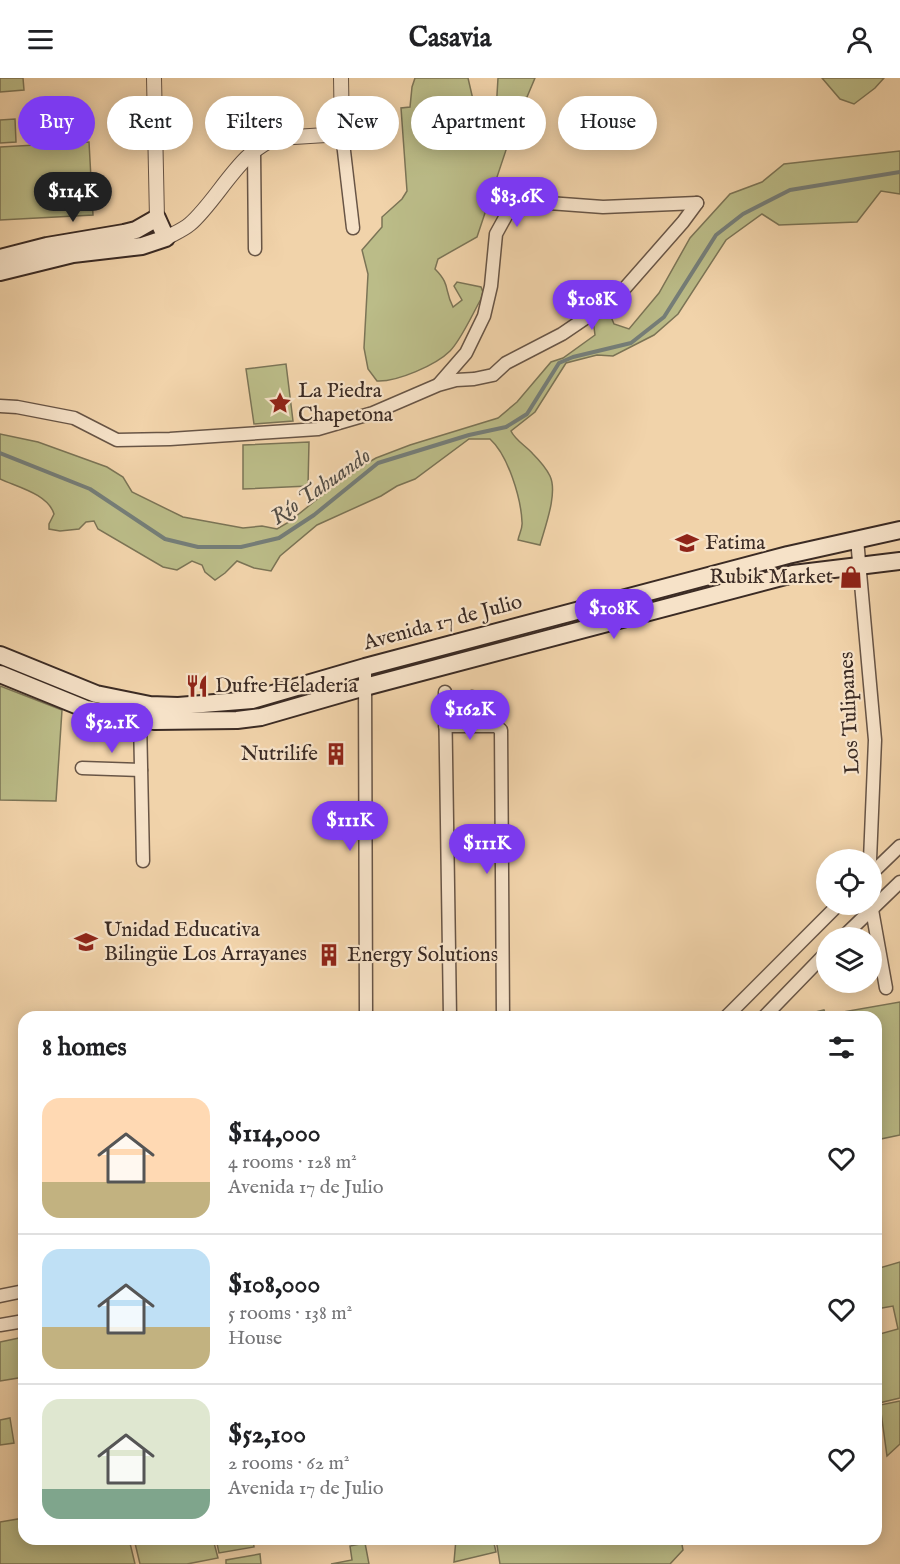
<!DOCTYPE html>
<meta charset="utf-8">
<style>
:root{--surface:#fff;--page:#f6f6f6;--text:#202124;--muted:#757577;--line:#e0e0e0;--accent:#7c3aed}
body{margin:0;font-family:"IM FELL English",serif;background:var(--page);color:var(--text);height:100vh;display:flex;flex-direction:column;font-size:22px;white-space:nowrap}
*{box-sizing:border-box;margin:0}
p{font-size:20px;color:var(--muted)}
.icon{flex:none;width:33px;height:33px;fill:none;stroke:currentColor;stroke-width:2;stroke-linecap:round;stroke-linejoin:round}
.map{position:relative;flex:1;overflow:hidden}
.panel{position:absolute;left:18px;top:933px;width:864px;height:534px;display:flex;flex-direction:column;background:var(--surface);border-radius:18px;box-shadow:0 3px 15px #0003}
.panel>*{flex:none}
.banner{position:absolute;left:18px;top:18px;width:864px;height:54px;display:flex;gap:12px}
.controls{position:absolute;left:816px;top:771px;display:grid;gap:12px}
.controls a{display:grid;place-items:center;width:66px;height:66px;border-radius:50%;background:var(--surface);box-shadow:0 3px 15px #0003;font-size:30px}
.price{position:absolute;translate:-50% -51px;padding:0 14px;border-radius:21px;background:var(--accent);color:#fff;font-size:20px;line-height:39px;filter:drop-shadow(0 2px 3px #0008)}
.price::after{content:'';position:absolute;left:50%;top:36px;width:18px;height:14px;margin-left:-9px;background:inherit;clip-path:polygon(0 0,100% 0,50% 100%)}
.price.active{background:#222;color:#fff}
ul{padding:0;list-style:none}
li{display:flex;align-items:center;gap:18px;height:150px;padding:0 24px}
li+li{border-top:2px solid var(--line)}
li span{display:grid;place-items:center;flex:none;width:168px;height:120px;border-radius:18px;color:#555}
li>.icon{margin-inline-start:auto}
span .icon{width:72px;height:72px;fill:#fffc;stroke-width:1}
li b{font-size:26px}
h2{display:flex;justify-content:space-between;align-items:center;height:72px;padding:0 24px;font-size:26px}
.tag{padding:0 21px;border-radius:27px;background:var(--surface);box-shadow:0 3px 15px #0003;font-size:21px;line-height:54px}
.tag.active{background:var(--accent);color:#fff}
header{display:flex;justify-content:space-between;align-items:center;height:78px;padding:0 24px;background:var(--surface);font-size:27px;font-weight:800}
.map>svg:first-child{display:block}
</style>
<header><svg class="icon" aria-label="menu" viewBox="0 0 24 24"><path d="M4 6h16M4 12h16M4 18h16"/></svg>Casavia<svg class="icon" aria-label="person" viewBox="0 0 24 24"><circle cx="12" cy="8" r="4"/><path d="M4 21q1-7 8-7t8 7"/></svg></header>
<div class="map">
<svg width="900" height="1486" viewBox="0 0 900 1486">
<rect width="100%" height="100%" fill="#f1d3aa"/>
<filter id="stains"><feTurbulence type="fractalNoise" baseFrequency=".00333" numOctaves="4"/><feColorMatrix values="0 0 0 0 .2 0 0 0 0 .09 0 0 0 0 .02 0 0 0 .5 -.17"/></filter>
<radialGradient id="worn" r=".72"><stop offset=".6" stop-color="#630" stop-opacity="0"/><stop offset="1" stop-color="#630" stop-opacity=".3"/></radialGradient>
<g fill="#bbbc88" stroke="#7b7456" stroke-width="1.5">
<polygon points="0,0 23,0 24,12 0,14"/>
<path d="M415,0H468L481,56L495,50L498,0H535L511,57L477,159L438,181L435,191C451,207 444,212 453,229L462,222L454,208L457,204L481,209L483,214L481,221C473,235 461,262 450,273C436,287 397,304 377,303L368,291L364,270L368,196L362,172L382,149V139L402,121L407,113L401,30L410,29L412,9Z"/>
<polygon points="822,0 884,0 875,10 854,26 840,21"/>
<polygon points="78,38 79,61 29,63 28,40"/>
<polygon points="15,41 16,64 0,65 0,42"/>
<polygon points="89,64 93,137 0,142 0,69"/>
<path d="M900,73V116L881,113L857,144L779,147L762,136L726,162L678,236L654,257L613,278L597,277L566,285L535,334L511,353C515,362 526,368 533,376C539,382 546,390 550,398C558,415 545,449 540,467L518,462C519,456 523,450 522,444C521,420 508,377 490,361H469L415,401L397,408L381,418L317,447L280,478L271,493L254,490L237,483L225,495L215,502L205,494L202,487L192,483L177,492L163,489L98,451L94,443L86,444L79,451L60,453L49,451V446L54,436C48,416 17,409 0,401V356L38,364L107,389L123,399L132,414L183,439L243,450L262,448L277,451L289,444L348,396L376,380L410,367L498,340L517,324L551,284L563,280L595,257L591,227L604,222L614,246L629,251L659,215L690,160L730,116L762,104L784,86Z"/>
<polygon points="286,286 293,343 254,346 246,291"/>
<polygon points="309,364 308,408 243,411 243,367"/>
<polygon points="0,608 62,632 56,723 0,722"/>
<polygon points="900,924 900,1057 876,1062 876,939 795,939 824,932 826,937"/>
<polygon points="900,1184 900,1320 879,1325 876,1304 876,1257 898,1251 893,1228 876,1231 876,1191"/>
<polygon points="24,1259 24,1299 0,1303 0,1264"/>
<polygon points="900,1323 900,1366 887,1378 880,1327"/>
<polygon points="10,1340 14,1365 0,1367 0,1342"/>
<polygon points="24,1440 24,1461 129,1461 135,1486 0,1486 0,1444"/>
<polygon points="134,1461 213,1461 218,1480 187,1486 140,1486"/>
<polygon points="216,1461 253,1461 254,1469 219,1475"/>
<polygon points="456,1461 493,1461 496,1474 454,1484"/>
<polygon points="496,1461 681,1461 683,1472 670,1486 500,1486"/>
<polygon points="365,1465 369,1486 331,1486 352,1482 350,1468"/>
<polygon points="260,1476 261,1486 226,1486 226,1482"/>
</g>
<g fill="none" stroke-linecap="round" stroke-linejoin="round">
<polyline stroke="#757e79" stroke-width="4" points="0,375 90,411 165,461 198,469 241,469 279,460 314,437 378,385 469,357 506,349 527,336 559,285 573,279 631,265 664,239 716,157 743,136 790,112 900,94"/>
<g stroke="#685546" stroke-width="15">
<g id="minor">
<polyline points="342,56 353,150"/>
<polyline points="254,73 255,171"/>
<polyline points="439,306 466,275 484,238 491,208 496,156 507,136 535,124 603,129 697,125"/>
<polyline points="0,328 17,329 74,340 117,362 170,361 318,351 373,335 438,307 456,302 474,301 493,297 506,285 562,256 618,218 683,144 697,125"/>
<polyline points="857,461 875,662 870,782"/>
<polyline points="365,589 366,939"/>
<polyline points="445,614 450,939"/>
<polyline points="472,619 473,648"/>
<polyline points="140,641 143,783"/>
<polyline points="445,648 496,648 501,652 503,939"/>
<polyline points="82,690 141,692"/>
<polyline points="872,795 900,768"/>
<polyline points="871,826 886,910"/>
<polyline points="842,860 900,804"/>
<polyline points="726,939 839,826"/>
<polyline points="764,939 826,875"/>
<polyline points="0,1218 24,1213"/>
<polyline points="0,1247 24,1243"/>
</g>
</g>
<g stroke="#685546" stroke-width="16">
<g id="tertiary">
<polyline points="154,0 157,140"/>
<path d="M166,160C173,156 183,152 190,146C218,122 241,70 278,60L342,56L341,0"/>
</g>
</g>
<g stroke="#3b2b24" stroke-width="20">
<g id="secondary">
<polyline points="0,180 47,168 124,155 136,152 157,140 166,160 142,168 73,176 0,194"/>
<polyline points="0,577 96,616 150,627 178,628 252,622 365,589 788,477 900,452"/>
<polyline points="0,596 86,631 154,643 237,642 261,639 365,609 793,496 900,483"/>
</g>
</g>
<use href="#minor" stroke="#f6e2c8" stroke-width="12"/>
<use href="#tertiary" stroke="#f6e2c8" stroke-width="14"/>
<use href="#secondary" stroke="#f6e2c8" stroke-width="16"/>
</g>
<defs>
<g id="sight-bare" transform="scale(1.8)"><path d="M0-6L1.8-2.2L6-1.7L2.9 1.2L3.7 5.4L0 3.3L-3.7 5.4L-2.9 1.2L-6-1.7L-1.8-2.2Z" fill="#8f2418" stroke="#f6e2c8" stroke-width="2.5" paint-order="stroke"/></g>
<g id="school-bare" transform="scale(1.8)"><path d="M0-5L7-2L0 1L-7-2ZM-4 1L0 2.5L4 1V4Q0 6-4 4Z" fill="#8f2418" stroke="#f6e2c8" stroke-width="2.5" paint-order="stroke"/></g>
<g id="shop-bare" transform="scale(1.8)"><path d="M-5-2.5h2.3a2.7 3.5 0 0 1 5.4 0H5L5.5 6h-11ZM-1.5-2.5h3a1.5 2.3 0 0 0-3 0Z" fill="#8f2418" stroke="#f6e2c8" stroke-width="2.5" paint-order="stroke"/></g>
<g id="restaurant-bare" transform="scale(1.8)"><path d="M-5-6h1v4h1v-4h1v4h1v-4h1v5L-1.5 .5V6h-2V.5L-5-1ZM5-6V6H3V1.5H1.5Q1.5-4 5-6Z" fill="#8f2418" stroke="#f6e2c8" stroke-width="2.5" paint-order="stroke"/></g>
<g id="building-bare" transform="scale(1.8)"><path d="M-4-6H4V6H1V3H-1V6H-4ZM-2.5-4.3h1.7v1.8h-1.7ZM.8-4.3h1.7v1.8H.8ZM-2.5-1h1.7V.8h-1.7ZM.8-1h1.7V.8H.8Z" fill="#8f2418" stroke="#f6e2c8" stroke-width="2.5" paint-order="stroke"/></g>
</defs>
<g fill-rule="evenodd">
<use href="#sight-bare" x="280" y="325"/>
<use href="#school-bare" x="687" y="465"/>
<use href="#shop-bare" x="851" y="499"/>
<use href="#restaurant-bare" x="197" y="608"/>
<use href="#building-bare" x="336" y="676"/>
<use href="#school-bare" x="86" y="864"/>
<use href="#building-bare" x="329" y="877"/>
</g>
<g text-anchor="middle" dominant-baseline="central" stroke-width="4.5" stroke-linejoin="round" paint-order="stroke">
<g font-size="21" fill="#3b2b24" stroke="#f6e2c8" text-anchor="start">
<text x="298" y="313">La Piedra<tspan x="298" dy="24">Chapetona</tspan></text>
<text x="705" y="465">Fatima</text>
<text x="833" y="499" text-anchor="end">Rubik Market</text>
<text x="215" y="608">Dufre Heladeria</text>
<text x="318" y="676" text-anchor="end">Nutrilife</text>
<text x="104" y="852">Unidad Educativa<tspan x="104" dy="24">Bilingüe Los Arrayanes</tspan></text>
<text x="347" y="877">Energy Solutions</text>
</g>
<g font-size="21" fill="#3b2b24" stroke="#f6e2c8">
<text transform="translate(443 545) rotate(-15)">Avenida 17 de Julio</text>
<text transform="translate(850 635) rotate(-93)">Los Tulipanes</text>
</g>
<g font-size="22" font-style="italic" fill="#534e47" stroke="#f6e2c8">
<text transform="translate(321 409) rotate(-35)">Río Tahuando</text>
</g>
</g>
<rect width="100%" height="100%" filter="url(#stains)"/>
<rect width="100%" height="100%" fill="url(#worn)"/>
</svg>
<div class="controls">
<a><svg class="icon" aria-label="locate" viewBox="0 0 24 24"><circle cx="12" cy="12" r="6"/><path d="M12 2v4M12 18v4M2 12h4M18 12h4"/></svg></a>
<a><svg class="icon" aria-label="layers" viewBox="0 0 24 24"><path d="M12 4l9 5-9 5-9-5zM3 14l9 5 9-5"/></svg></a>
</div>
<b class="price active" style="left:73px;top:145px">$114K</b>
<b class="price" style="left:517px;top:150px">$83.6K</b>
<b class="price" style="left:592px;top:253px">$108K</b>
<b class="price" style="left:614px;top:562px">$108K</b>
<b class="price" style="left:470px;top:663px">$162K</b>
<b class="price" style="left:112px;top:676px">$52.1K</b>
<b class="price" style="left:350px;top:774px">$111K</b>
<b class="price" style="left:487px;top:797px">$111K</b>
<div class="banner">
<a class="tag active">Buy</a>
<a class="tag">Rent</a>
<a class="tag">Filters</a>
<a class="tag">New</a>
<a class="tag">Apartment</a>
<a class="tag">House</a>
</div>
<section class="panel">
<h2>8 homes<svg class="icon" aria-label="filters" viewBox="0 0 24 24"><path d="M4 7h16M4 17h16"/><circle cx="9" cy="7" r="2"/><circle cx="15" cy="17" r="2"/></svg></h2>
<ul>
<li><span style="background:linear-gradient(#ffd9b3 70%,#c2b280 0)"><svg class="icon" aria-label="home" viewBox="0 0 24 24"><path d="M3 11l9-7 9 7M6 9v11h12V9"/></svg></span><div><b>$114,000</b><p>4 rooms · 128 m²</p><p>Avenida 17 de Julio</p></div><svg class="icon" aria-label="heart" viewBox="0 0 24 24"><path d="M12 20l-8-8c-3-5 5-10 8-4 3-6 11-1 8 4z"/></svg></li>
<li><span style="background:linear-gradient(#bfe0f5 65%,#c2b280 0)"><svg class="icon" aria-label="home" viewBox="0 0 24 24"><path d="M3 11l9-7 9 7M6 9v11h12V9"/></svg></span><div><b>$108,000</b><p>5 rooms · 138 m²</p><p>House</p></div><svg class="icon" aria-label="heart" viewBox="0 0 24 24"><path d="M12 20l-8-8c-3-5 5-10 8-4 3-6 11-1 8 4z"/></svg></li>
<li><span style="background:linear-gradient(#dfe7d0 75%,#7fa58c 0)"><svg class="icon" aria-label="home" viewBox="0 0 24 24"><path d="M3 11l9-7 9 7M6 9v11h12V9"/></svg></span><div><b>$52,100</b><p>2 rooms · 62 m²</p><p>Avenida 17 de Julio</p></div><svg class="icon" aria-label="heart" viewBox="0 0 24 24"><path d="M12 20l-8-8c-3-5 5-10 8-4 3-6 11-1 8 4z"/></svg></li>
</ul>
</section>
</div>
